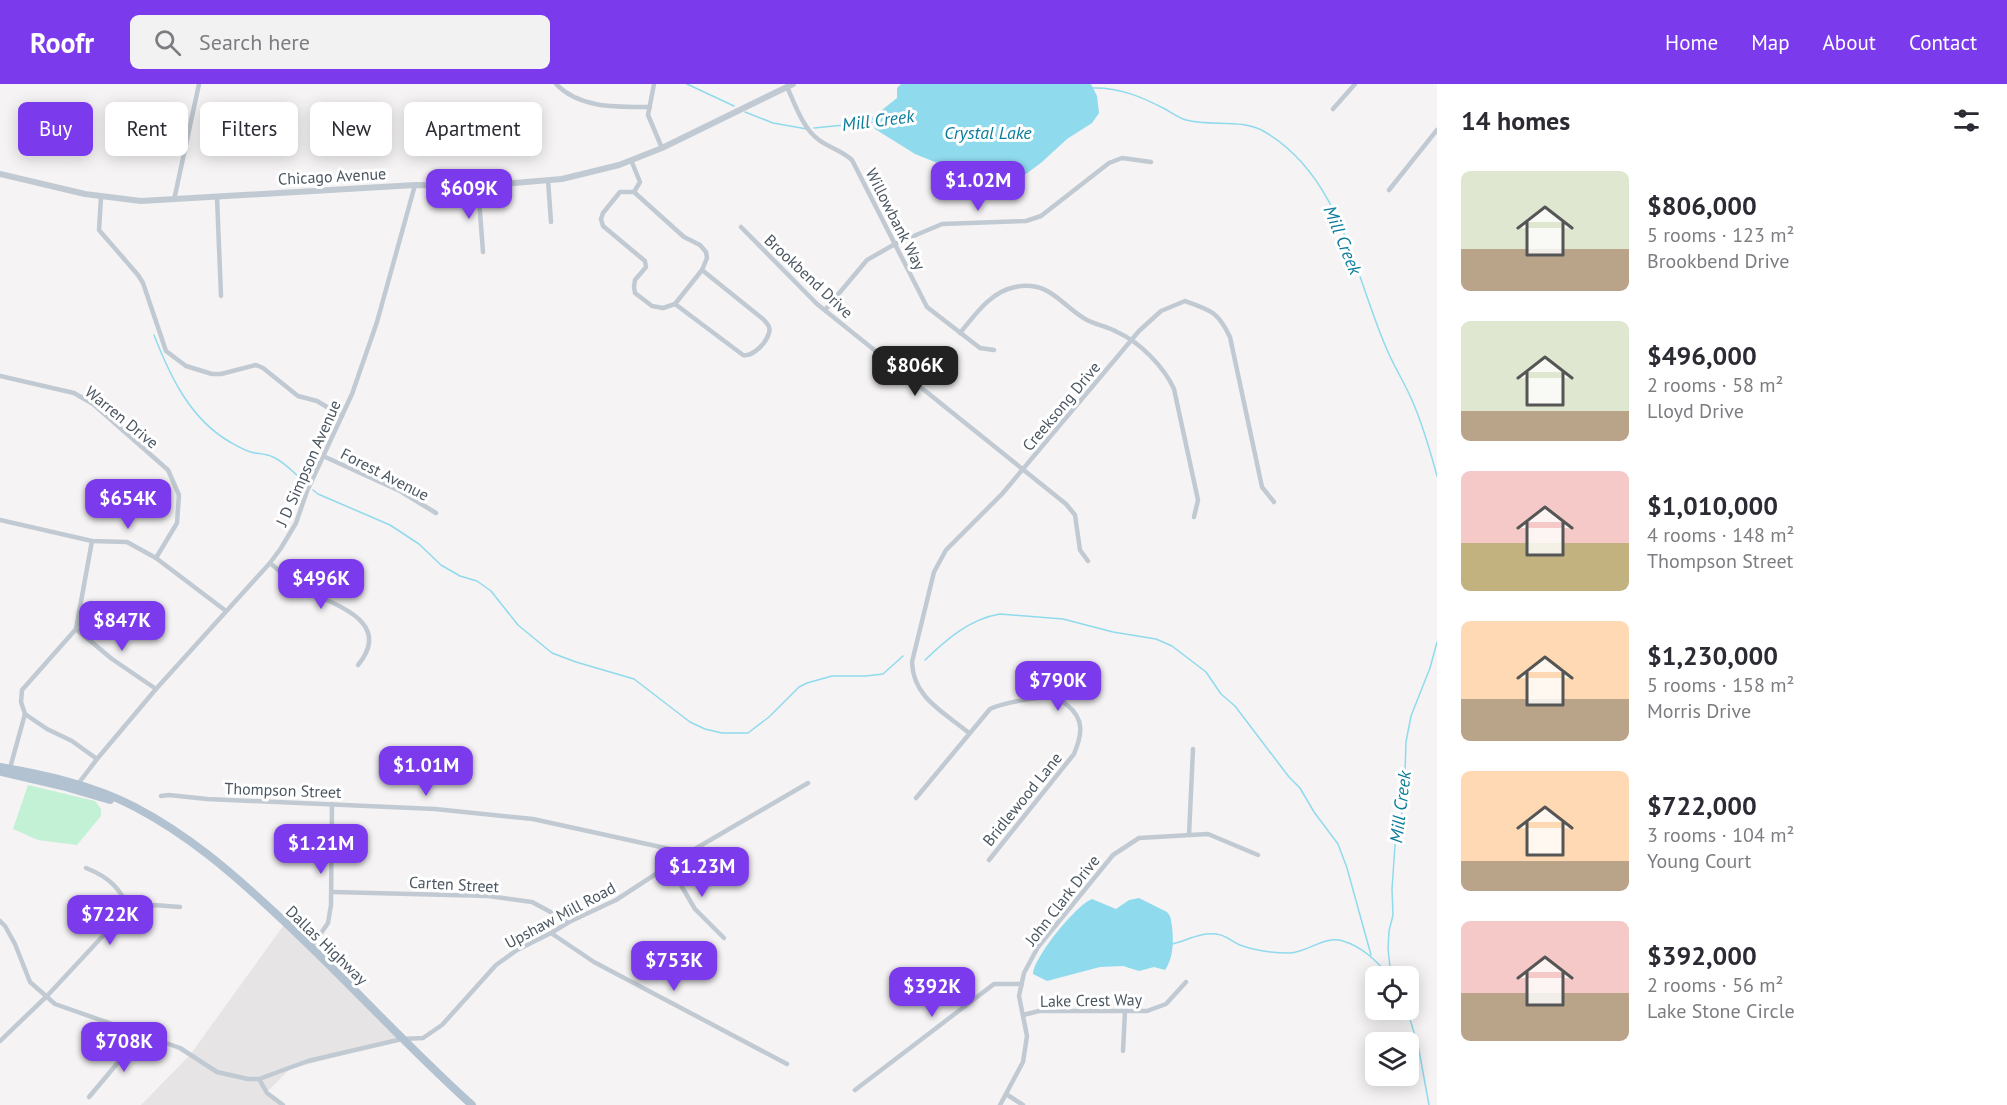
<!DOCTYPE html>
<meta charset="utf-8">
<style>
:root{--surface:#fff;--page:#f2f2f3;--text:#2b2b33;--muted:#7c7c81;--accent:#7c3aed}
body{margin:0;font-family:"PT Sans",sans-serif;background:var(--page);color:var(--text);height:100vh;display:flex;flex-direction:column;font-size:22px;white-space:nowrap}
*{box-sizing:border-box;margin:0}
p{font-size:20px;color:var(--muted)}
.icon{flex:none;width:33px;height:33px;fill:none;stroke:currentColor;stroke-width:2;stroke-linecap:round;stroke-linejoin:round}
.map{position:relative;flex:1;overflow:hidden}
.side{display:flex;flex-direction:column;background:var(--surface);width:570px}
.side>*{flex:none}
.hud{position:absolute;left:18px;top:18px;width:570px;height:54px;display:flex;gap:12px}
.tools{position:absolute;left:1365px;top:882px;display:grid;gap:12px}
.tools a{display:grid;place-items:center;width:54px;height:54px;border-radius:9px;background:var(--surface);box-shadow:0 3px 15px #0003;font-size:30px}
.price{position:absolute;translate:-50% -51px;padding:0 14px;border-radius:12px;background:var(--accent);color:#fff;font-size:20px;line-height:39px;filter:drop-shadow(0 2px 3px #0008)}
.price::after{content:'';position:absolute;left:50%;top:36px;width:18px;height:14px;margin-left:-9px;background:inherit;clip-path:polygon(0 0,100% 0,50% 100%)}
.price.on{background:#222;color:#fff}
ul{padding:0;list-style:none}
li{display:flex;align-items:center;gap:18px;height:150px;padding:0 24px}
li span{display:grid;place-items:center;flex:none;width:168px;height:120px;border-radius:9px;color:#555}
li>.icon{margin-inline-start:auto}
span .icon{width:72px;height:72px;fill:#fffc;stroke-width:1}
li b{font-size:26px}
h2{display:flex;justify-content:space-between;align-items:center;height:72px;padding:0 24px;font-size:26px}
.chip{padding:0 21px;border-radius:9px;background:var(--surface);box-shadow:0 3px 15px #0003;font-size:21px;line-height:54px}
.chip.on{background:var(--accent);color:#fff}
header{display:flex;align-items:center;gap:36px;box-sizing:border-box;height:84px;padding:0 30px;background:var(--accent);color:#fff}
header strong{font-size:28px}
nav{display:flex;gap:33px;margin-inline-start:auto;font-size:21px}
.search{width:420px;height:54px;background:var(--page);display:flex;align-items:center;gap:15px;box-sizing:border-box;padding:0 21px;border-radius:9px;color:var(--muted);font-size:22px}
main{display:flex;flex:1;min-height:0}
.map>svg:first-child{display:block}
</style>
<header>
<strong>Roofr</strong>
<div class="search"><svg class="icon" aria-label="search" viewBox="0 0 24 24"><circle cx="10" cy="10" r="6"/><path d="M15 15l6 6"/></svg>Search here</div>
<nav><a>Home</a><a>Map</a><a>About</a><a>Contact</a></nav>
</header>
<main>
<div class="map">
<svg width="1437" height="1021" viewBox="0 0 1437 1021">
<rect width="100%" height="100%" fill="#f5f3f3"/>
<polygon fill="#e6e4e5" points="286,838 402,955 290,985 267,1008 282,1021 141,1021 190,971"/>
<polygon fill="#c3f1d5" points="28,701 95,717 101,725 101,732 77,761 38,756 13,745"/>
<g fill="#90daee">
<polygon points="901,0 1091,0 1097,12 1099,29 1092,39 1067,55 1042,78 1026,90 992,97 977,95 915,70 875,45 872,34 897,14 897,4"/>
<path d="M1139,814L1167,828L1170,832C1174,848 1175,873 1165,886L1154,883L1139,887L1123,882L1100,883L1047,897L1033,890C1034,873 1076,821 1092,815L1116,825L1129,816Z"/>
</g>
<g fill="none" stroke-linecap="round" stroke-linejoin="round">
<g stroke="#90daee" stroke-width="1.5">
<polyline points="687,0 734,22"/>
<path d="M1092,4C1119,3 1142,13 1165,25C1172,29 1179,34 1186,36C1212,43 1241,34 1265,48C1340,92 1354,188 1385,261C1392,279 1403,296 1411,314C1422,338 1430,366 1437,392"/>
<polyline points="745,28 773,39 807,45"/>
<polyline points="814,44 874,38"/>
<path d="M154,251C170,292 190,335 230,358C237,362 247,368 255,369C262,370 267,370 273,373C285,378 295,390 305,399"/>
<polyline points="313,406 318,410 390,441 419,460 441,481 460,492 477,497 491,507 518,541 552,569 576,578 634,595 690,638 705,645 722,649 748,649 769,633 799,603 807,599 832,592 866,592 883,590 903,572"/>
<path d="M925,576C946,556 969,535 1000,530L1063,535L1113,548L1156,555L1172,562L1206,588L1221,610L1235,622L1289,693L1300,704L1314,728L1338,760L1347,784L1371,871"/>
<path d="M1172,860C1187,857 1199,848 1216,850C1226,851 1231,857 1240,861C1256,867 1274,869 1290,869C1308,868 1325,851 1343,857C1363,863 1376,877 1390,892"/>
<polyline points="1391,892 1388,865 1389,847 1393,831 1392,805 1395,761 1404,719 1406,658 1411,632 1430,584 1437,558"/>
<polyline points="1407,926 1418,961 1429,1021"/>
</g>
<g stroke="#c1cad2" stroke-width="4.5">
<path d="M556,0C580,25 618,23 650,23"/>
<polyline points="654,0 648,31 662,64"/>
<path d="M787,3C795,20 803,45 819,56C830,64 842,67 852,76L927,223L980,264L994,266"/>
<polyline points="1333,25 1355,0"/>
<polyline points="631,76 640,98 634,108 620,108 603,129 601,135 603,142 645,177 646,183 635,196 634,203 635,209 652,222 663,224 675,220 702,186 707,174 706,168 700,161 684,153 634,108"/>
<polyline points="548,96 551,138"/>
<polyline points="478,102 483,168"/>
<polyline points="1389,106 1437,46"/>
<polyline points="101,113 99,146 138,191 143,199 166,267 186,282 212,290 221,290 256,281 263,284 298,312 317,317 342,332"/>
<polyline points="217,113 221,212"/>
<polyline points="174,116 199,0"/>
<polyline points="741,143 817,220 1066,420 1075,431 1080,466 1088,477"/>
<path d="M675,220L743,271C753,273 766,259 769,249C771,243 767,239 763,235L702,186"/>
<polyline points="825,226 867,176 895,160 942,140 1026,137 1041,132 1109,79 1122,74 1151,78"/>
<path d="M960,249C975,231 990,208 1015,203C1051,196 1061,222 1087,236C1097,241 1108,243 1117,248C1140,258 1164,283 1174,305L1198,416L1194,433"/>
<polyline points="0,292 74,309 93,320 168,386 179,411 177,439 156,474"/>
<polyline points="323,372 400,407 436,429"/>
<polyline points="0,436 92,457 127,458 156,474 226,527"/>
<polyline points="92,457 76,545 22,606 21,618 25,630 47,645 72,657 97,675"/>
<path d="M270,479C280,487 291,498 303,505C331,520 395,536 358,581"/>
<polyline points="76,545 112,575 156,605"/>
<path d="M969,649C944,628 913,614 912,578L934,488L946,466L1002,410L1139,247L1161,227L1185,217C1211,226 1218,228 1230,253L1262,403L1274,418"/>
<polyline points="10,684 25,630"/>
<polyline points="78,700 97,675 156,605 270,479 281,464 296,439 307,407 352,310 377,238 415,101"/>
<polyline points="161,712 169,711 207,715 435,725 533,735 688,769"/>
<path d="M916,714L990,625C1004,619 1045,610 1059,615C1060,615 1066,620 1067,621C1085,635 1082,651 1074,670L989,776"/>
<polyline points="1189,751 1193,665"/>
<polyline points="669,781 695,825 724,854"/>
<path d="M86,784C111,794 119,804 131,827"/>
<polyline points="333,808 489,812 532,818 569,838"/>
<polyline points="0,837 5,842 15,860 30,898 55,920 180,964 217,988 248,995 259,995 308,977 402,955 423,954 442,941 496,881 517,866 551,849 569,838 616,816 688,769 808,699"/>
<polyline points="551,849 594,878 787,980"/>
<polyline points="312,862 328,839 331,821 332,720"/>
<polyline points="1023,931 1039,927 1147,927 1166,920 1186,898"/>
<polyline points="0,957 47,912 114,840 131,827 154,821 180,823"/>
<polyline points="1123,967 1125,927"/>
<polyline points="259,995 267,1009 283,1021"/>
<polyline points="855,1006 994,900 1022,900"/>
<polyline points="1006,1010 1023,1021"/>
<polyline points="89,1013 142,950"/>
<polyline points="1000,1021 1023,978 1027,952 1019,912 1024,889 1038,863 1113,771 1139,754 1208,750 1258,771"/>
</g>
<polyline stroke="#c1cad2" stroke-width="6" points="0,90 85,110 141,117 415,101 478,102 562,95 619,81 662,64 793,0"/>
<g stroke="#b3c2d1" stroke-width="8">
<path d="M0,683C46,691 93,701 135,723C188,751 229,786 273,827C341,889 403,959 472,1021"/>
<polyline points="2,688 62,702 110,716"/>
</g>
</g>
<g text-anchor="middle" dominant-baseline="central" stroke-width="6" stroke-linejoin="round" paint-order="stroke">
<g font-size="16" fill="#4a5661" stroke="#fff">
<text transform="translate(332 92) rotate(-3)">Chicago Avenue</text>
<text transform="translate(896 135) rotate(63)">Willowbank Way</text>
<text transform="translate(809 192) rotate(43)">Brookbend Drive</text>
<text transform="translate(1061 322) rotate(-50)">Creeksong Drive</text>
<text transform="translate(122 333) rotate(39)">Warren Drive</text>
<text transform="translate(308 379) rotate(-66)">J D Simpson Avenue</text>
<text transform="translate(385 390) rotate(27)">Forest Avenue</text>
<text transform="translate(283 706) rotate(2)">Thompson Street</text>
<text transform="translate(1022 715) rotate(-51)">Bridlewood Lane</text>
<text transform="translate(454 800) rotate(3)">Carten Street</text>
<text transform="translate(1062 816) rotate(-52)">John Clark Drive</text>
<text transform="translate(560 831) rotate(-28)">Upshaw Mill Road</text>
<text transform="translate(327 861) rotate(44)">Dallas Highway</text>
<text transform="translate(1091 916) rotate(-1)">Lake Crest Way</text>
</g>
<g font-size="18" font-style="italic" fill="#0c7c9b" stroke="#fff">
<text transform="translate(878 36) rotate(-7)">Mill Creek</text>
<text x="988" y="48">Crystal Lake</text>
<text transform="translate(1343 156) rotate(68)">Mill Creek</text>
<text transform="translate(1400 723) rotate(-83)">Mill Creek</text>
</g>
</g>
</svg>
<div class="tools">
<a><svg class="icon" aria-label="locate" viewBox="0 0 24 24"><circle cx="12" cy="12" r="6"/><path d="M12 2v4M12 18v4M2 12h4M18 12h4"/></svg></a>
<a><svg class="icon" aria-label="layers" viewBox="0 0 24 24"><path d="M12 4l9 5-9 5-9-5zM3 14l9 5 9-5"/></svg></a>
</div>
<b class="price" style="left:978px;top:128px">$1.02M</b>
<b class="price" style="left:469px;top:136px">$609K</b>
<b class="price on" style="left:915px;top:313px">$806K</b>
<b class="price" style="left:128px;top:446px">$654K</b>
<b class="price" style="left:321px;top:526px">$496K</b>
<b class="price" style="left:122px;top:568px">$847K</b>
<b class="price" style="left:1058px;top:628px">$790K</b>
<b class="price" style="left:426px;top:713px">$1.01M</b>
<b class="price" style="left:321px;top:791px">$1.21M</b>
<b class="price" style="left:702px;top:814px">$1.23M</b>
<b class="price" style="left:110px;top:862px">$722K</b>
<b class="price" style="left:674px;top:908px">$753K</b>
<b class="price" style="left:932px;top:934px">$392K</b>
<b class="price" style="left:124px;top:989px">$708K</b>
<div class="hud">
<a class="chip on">Buy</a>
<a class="chip">Rent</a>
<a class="chip">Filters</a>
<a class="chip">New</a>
<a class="chip">Apartment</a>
</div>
</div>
<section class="side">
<h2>14 homes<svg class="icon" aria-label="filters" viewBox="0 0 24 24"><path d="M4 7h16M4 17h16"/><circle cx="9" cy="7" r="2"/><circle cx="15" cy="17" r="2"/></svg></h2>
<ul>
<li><span style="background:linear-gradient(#dfe7d0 65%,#b9a48a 0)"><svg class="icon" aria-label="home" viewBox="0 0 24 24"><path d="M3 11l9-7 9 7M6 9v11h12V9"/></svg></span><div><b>$806,000</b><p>5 rooms · 123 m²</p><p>Brookbend Drive</p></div></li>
<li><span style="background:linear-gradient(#dfe7d0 75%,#b9a48a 0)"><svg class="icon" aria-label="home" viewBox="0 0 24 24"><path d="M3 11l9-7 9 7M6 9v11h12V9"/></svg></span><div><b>$496,000</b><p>2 rooms · 58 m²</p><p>Lloyd Drive</p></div></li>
<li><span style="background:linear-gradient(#f6c9c9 60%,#c2b280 0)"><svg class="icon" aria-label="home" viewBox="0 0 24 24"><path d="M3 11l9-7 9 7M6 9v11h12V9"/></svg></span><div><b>$1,010,000</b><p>4 rooms · 148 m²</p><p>Thompson Street</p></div></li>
<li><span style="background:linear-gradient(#ffd9b3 65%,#b9a48a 0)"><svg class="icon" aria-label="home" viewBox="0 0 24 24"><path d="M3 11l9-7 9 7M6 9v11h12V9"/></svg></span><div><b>$1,230,000</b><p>5 rooms · 158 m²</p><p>Morris Drive</p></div></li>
<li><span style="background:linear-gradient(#ffd9b3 75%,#b9a48a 0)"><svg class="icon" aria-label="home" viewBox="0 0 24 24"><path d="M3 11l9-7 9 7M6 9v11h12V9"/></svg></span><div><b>$722,000</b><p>3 rooms · 104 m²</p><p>Young Court</p></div></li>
<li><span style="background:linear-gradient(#f6c9c9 60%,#b9a48a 0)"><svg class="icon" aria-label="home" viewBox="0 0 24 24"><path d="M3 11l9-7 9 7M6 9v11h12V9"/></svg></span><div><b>$392,000</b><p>2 rooms · 56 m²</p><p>Lake Stone Circle</p></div></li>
</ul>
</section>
</main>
